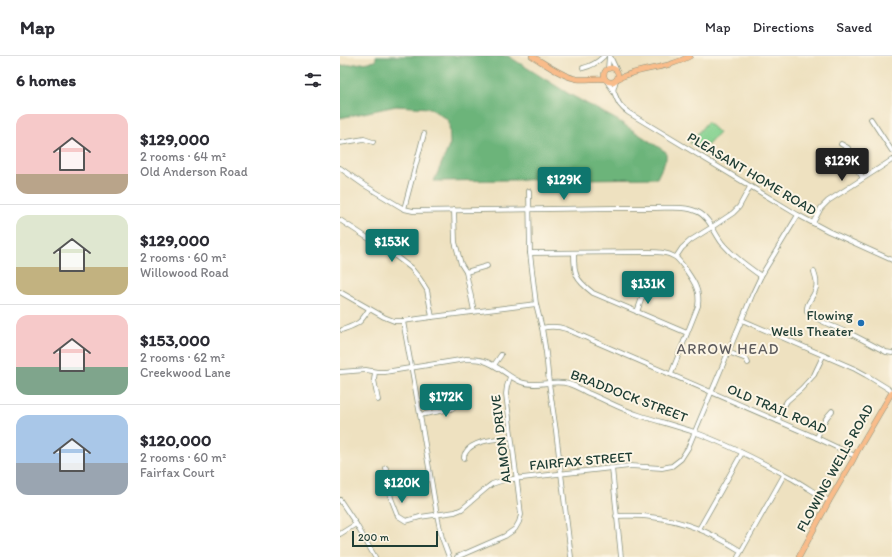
<!DOCTYPE html>
<meta charset="utf-8">
<style>
:root{--surface:#fff;--page:#f2f2f3;--text:#2b2b33;--muted:#7c7c81;--line:#e1e1e2;--accent:#0f766e}
body{margin:0;font-family:Itim,sans-serif;background:var(--page);color:var(--text);height:100vh;display:flex;flex-direction:column;font-size:15px;white-space:nowrap}
*{box-sizing:border-box;margin:0}
p{font-size:13px;color:var(--muted)}
.icon{flex:none;width:22px;height:22px;fill:none;stroke:currentColor;stroke-width:2;stroke-linecap:round;stroke-linejoin:round}
.map{position:relative;flex:1;overflow:hidden}
.side{display:flex;flex-direction:column;background:var(--surface);width:340px}
.side>*{flex:none}
.scale{position:absolute;left:12px;bottom:10px;width:86px;box-sizing:border-box;padding-left:4px;border:2px solid #1f3d34;border-top:0;font-size:11px;line-height:14px;white-space:nowrap;color:#1f3d34;-webkit-text-stroke:3px #fcf5e5;paint-order:stroke}
.price{position:absolute;translate:-50% -34px;padding:0 9px;border-radius:4px;background:var(--accent);color:#fff;font-size:13px;line-height:26px;filter:drop-shadow(0 1px 2px #0008)}
.price::after{content:'';position:absolute;left:50%;top:24px;width:12px;height:9px;margin-left:-6px;background:inherit;clip-path:polygon(0 0,100% 0,50% 100%)}
.price.selected{background:#222;color:#fff}
ul{padding:0;list-style:none}
li{display:flex;align-items:center;gap:12px;height:100px;padding:0 16px}
li+li{border-top:1px solid var(--line)}
li span{display:grid;place-items:center;flex:none;width:112px;height:80px;border-radius:12px;color:#555}
li>.icon{margin-inline-start:auto}
span .icon{width:48px;height:48px;fill:#fffc;stroke-width:1}
li b{font-size:17px}
h2{display:flex;justify-content:space-between;align-items:center;height:48px;padding:0 16px;font-size:17px}
header{display:flex;align-items:center;gap:24px;box-sizing:border-box;height:56px;padding:0 20px;background:var(--surface);border-bottom:1px solid var(--line)}
header strong{font-size:19px}
nav{display:flex;gap:22px;margin-inline-start:auto;font-size:14px}
main{display:flex;flex:1;min-height:0}
.map>svg:first-child{display:block}
</style>
<header>
<strong>Map</strong>
<nav><a>Map</a><a>Directions</a><a>Saved</a></nav>
</header>
<main>
<section class="side">
<h2>6 homes<svg class="icon" aria-label="filters" viewBox="0 0 24 24"><path d="M4 7h16M4 17h16"/><circle cx="9" cy="7" r="2"/><circle cx="15" cy="17" r="2"/></svg></h2>
<ul>
<li><span style="background:linear-gradient(#f6c9c9 75%,#b9a48a 0)"><svg class="icon" aria-label="home" viewBox="0 0 24 24"><path d="M3 11l9-7 9 7M6 9v11h12V9"/></svg></span><div><b>$129,000</b><p>2 rooms · 64 m²</p><p>Old Anderson Road</p></div></li>
<li><span style="background:linear-gradient(#dfe7d0 65%,#c2b280 0)"><svg class="icon" aria-label="home" viewBox="0 0 24 24"><path d="M3 11l9-7 9 7M6 9v11h12V9"/></svg></span><div><b>$129,000</b><p>2 rooms · 60 m²</p><p>Willowood Road</p></div></li>
<li><span style="background:linear-gradient(#f6c9c9 65%,#7fa58c 0)"><svg class="icon" aria-label="home" viewBox="0 0 24 24"><path d="M3 11l9-7 9 7M6 9v11h12V9"/></svg></span><div><b>$153,000</b><p>2 rooms · 62 m²</p><p>Creekwood Lane</p></div></li>
<li><span style="background:linear-gradient(#a9c7e8 60%,#9aa5b1 0)"><svg class="icon" aria-label="home" viewBox="0 0 24 24"><path d="M3 11l9-7 9 7M6 9v11h12V9"/></svg></span><div><b>$120,000</b><p>2 rooms · 60 m²</p><p>Fairfax Court</p></div></li>
</ul>
</section>
<div class="map">
<svg width="552" height="501" viewBox="0 0 552 501">
<rect width="100%" height="100%" fill="#fcf5e5"/>
<filter id="ink" filterUnits="userSpaceOnUse"><feTurbulence type="fractalNoise" baseFrequency=".025" numOctaves="2"/><feDisplacementMap in="SourceGraphic" scale="8" xChannelSelector="R" yChannelSelector="G"/><feConvolveMatrix kernelMatrix="1 2 1 2 8 2 1 2 1" color-interpolation-filters="sRGB"/></filter>
<filter id="wash" filterUnits="userSpaceOnUse"><feTurbulence type="fractalNoise" baseFrequency=".012" numOctaves="4" result="noise"/><feDisplacementMap in="SourceGraphic" scale="16" xChannelSelector="R" yChannelSelector="G"/><feGaussianBlur stdDeviation="0.9" result="paint"/><feColorMatrix in="noise" values="0 0 0 0 0 0 0 0 0 0 0 0 0 0 0 0 0 1.4 0 .05"/><feComposite in="paint" operator="in"/></filter>
<g filter="url(#wash)">
<rect width="100%" height="100%" fill="#eee1c0"/>
<polygon fill="#85d290" stroke="#528862" points="367,66 379,77 362,95 350,87"/>
<polygon fill="#6cb47a" stroke="#467857" points="36,0 168,0 229,38 277,64 326,96 326,103 317,122 94,125 110,88 109,65 90,52 56,50 0,62 0,10 36,5"/>
</g>
<g filter="url(#ink)">
<g fill="none" stroke-linecap="round" stroke-linejoin="round">
<g stroke="#868f7a" stroke-width="5.5">
<g id="minor">
<polyline points="270,0 276,13"/>
<path d="M243,12C252,10 257,7 264,0"/>
<polyline points="268,13 269,0"/>
<path d="M267,25C269,29 272,32 274,36C278,46 279,50 289,57L458,159L488,175L552,204"/>
<polyline points="273,35 276,24"/>
<polyline points="531,63 552,95"/>
<polyline points="0,87 24,83 33,86"/>
<polyline points="501,88 508,92 514,109 523,122"/>
<path d="M0,112L24,129L64,153L73,155C139,154 206,153 273,152C287,152 302,152 316,152C329,152 346,150 358,156C369,161 375,178 382,187C393,200 407,210 421,220"/>
<polyline points="189,135 190,197 196,248 202,272 206,297 209,327 216,375 231,501"/>
<polyline points="64,153 84,78"/>
<polyline points="114,154 115,186 121,208 126,216 134,255"/>
<polyline points="0,164 54,199 71,212 80,223 87,234 92,261"/>
<polyline points="473,167 481,152 488,145 552,104"/>
<path d="M190,197L310,196C318,196 327,196 335,201C340,204 354,225 356,231C359,238 359,243 358,250L331,318"/>
<path d="M234,197C234,219 235,223 253,237L347,277"/>
<polyline points="336,201 342,192 351,184 372,171 393,157 399,151 410,131"/>
<polyline points="126,216 147,210"/>
<path d="M474,216C476,222 478,228 475,235C473,242 465,248 467,256C479,266 495,271 509,277C522,283 534,290 546,296L552,297"/>
<polyline points="0,236 44,261 54,265 63,265 92,261 196,248"/>
<polyline points="297,256 304,236"/>
<polyline points="402,264 515,313 526,319 552,335"/>
<polyline points="63,265 80,359 97,459 102,482 109,501"/>
<path d="M202,272C211,270 217,270 226,273L477,382L515,400"/>
<path d="M2,274C18,268 20,268 29,253"/>
<polyline points="388,296 406,303 408,307"/>
<polyline points="154,309 161,299"/>
<path d="M0,316L26,314L38,316H45L126,303C132,303 138,303 144,305C158,309 168,321 181,326C197,332 213,323 229,328C236,330 242,334 248,337C265,344 281,353 299,359C317,365 336,370 354,376C387,388 422,406 453,423C465,430 477,438 489,445"/>
<polyline points="35,316 34,324 38,344"/>
<polyline points="80,359 111,353 122,346 126,345"/>
<polyline points="438,365 440,357 447,345 461,333 474,319 483,300"/>
<path d="M477,382C481,372 484,363 492,355"/>
<path d="M124,402C124,400 125,397 126,396C133,384 159,383 171,381"/>
<polyline points="46,412 51,442 58,460 66,465 80,461 115,456 122,453 148,431 152,428 164,424 290,410 322,412 332,410 341,403 348,392 413,237 421,220 458,159"/>
<polyline points="272,412 281,501"/>
<polyline points="0,444 16,468 35,501"/>
<path d="M276,460C288,460 300,459 311,461C343,464 374,478 401,495"/>
<polyline points="359,473 402,397"/>
<polyline points="0,478 16,468"/>
<polyline points="117,501 165,480 175,473 179,466 181,459 179,441 166,338 167,330 170,321"/>
<polyline points="398,501 444,419"/>
</g>
</g>
<g stroke="#868f7a" stroke-width="6">
<g id="major">
<path d="M192,0C204,7 223,21 237,23C246,24 256,22 265,23"/>
<circle cx="271" cy="19" r="7"/>
<path d="M277,23C300,11 326,14 350,0"/>
<polyline points="459,501 489,445 513,404 518,394 552,336"/>
</g>
</g>
<use href="#minor" stroke="#fff" stroke-width="4"/>
<use href="#major" stroke="#f9bc8a" stroke-width="5"/>
</g>
</g>
<circle fill="#1f6fb2" stroke="#fcf5e5" stroke-width="1.5" cx="521" cy="267" r="4"/>
<g text-anchor="middle" dominant-baseline="central" stroke-width="4" stroke-linejoin="round" paint-order="stroke">
<g font-size="14" fill="#1f3d34" stroke="#fcf5e5">
<text transform="translate(412 118) rotate(31)">PLEASANT HOME ROAD</text>
<text transform="translate(289 340) rotate(21)">BRADDOCK STREET</text>
<text transform="translate(437 353) rotate(23)">OLD TRAIL ROAD</text>
<text transform="translate(161 383) rotate(-97)">ALMON DRIVE</text>
<text transform="translate(241 405) rotate(-5)">FAIRFAX STREET</text>
<text transform="translate(495 412) rotate(-61)">FLOWING WELLS ROAD</text>
</g>
<g font-size="14" fill="#1f3d34" stroke="#fcf5e5" text-anchor="end">
<text x="513" y="259">Flowing<tspan x="513" dy="16">Wells Theater</tspan></text>
</g>
<g font-size="15" letter-spacing="1" fill="#605e5f" stroke="#fcf5e5">
<text x="388" y="293">ARROW HEAD</text>
</g>
</g>
</svg>
<div class="scale">200 m</div>
<b class="price selected" style="left:502px;top:126px">$129K</b>
<b class="price" style="left:224px;top:145px">$129K</b>
<b class="price" style="left:52px;top:207px">$153K</b>
<b class="price" style="left:308px;top:249px">$131K</b>
<b class="price" style="left:106px;top:362px">$172K</b>
<b class="price" style="left:62px;top:448px">$120K</b>
</div>
</main>
